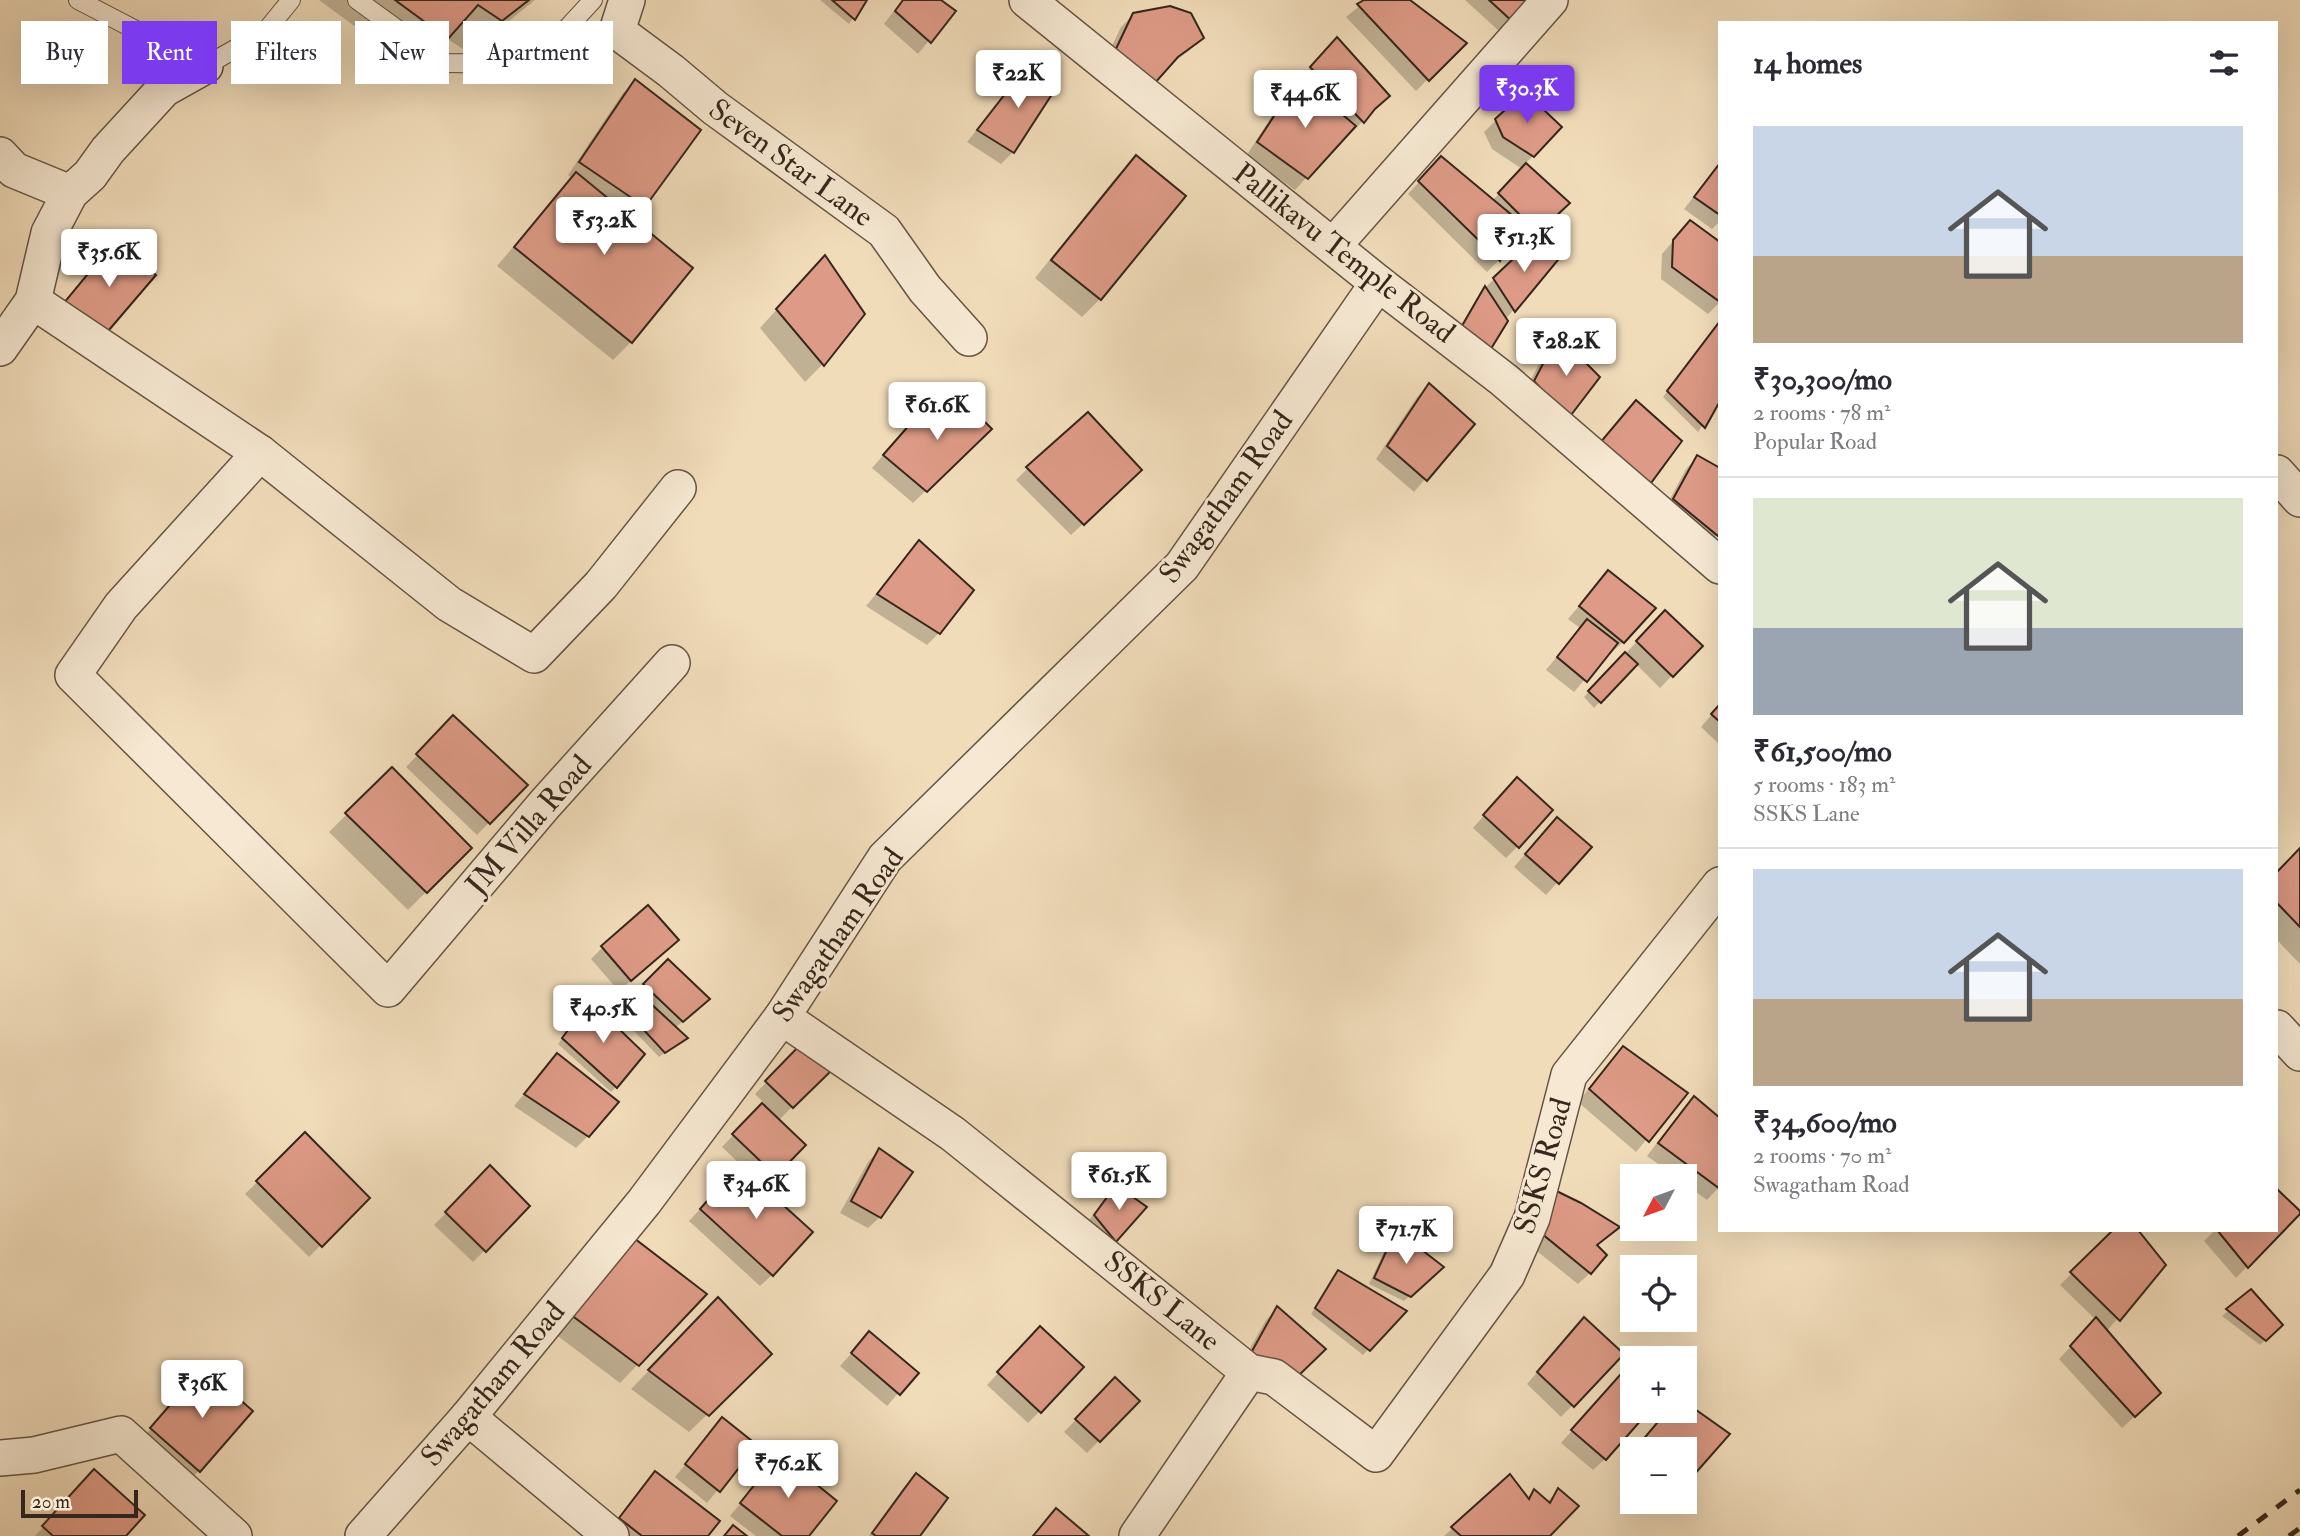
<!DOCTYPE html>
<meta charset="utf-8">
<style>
:root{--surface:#fff;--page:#f7f7f7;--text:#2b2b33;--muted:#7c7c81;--line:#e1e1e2;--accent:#7c3aed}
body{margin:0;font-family:"IM FELL Double Pica",serif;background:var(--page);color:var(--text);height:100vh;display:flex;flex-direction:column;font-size:26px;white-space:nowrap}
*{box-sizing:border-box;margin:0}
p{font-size:23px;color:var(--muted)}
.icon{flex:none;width:38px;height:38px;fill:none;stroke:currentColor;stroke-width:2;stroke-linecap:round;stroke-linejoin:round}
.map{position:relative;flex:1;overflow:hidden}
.panel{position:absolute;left:1718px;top:21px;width:560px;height:1211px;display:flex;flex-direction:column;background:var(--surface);border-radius:0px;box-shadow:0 7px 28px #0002}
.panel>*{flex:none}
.hud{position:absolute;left:21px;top:21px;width:665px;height:63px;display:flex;gap:14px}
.needle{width:46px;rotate:229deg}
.buttons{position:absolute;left:1620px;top:1164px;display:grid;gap:14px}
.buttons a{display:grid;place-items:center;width:77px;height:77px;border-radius:0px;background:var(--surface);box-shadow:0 7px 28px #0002;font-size:35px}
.scale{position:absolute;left:21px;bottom:18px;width:117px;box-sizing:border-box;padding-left:7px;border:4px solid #36261b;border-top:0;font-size:19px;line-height:24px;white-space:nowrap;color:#36261b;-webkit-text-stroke:5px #f6e8d2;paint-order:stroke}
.price{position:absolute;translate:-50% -60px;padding:0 16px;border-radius:7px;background:#fff;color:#222;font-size:23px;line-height:46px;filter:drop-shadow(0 2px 4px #0008)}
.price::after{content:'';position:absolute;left:50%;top:42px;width:21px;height:16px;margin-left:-10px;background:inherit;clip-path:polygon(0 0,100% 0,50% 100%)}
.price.active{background:var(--accent);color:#fff}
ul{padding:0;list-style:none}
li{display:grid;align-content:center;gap:14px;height:371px;padding:0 35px}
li+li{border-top:2px solid var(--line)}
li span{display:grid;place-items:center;height:217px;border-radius:0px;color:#555}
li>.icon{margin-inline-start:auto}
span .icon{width:126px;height:126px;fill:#fffc;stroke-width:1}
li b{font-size:30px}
h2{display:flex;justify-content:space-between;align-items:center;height:84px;padding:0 35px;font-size:30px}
.tag{padding:0 24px;border-radius:0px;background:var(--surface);box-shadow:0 7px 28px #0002;font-size:24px;line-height:63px}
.tag.active{background:var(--accent);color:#fff}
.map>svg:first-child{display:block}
</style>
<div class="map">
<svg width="2300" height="1536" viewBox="0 0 2300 1536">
<rect width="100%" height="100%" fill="#f1dcba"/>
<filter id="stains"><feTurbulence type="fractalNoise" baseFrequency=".00286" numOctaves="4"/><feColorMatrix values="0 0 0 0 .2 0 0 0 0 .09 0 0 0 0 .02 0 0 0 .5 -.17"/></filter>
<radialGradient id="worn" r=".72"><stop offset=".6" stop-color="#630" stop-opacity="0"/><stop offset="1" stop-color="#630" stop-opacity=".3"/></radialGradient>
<g fill="#0003">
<polygon points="319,0 535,0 469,53 446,38 414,70"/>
<polygon points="820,0 865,0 849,24"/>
<polygon points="902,0 938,0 953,11 918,54 884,24"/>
<polygon points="1367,0 1407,0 1464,43 1416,91 1346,17"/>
<polygon points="1465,0 1530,0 1500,32"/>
<polygon points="1134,14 1202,38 1190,50 1169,65 1103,65 1121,27"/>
<polygon points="1326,51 1376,108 1351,133 1349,131 1295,190 1247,155 1287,92"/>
<polygon points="1026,69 1013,152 1001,164 967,142"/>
<polygon points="635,82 643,206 630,219 690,268 631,342 613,360 497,266 572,178 568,175 623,93"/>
<polygon points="1496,120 1533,156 1525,164 1567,203 1532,237 1517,222 1499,260 1487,272 1408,194 1429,171 1492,201 1522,169 1492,149 1484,132"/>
<polygon points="1136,158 1183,196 1100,299 1082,317 1035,278 1118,175"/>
<polygon points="1720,164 1720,221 1712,229 1684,209"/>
<polygon points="1690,222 1720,244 1720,302 1708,314 1661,279 1662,254"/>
<polygon points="1555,260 1505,320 1455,337 1480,293 1494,279"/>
<polygon points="808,275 863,314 822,365 805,382 760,328"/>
<polygon points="1720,324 1720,398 1698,432 1663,397 1714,329"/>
<polygon points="1558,338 1555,429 1523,394 1547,349"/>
<polygon points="1429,385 1472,424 1414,492 1376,459 1417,397"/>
<polygon points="921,412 947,414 989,429 913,503 872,468"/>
<polygon points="1698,457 1720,470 1720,527 1717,535 1705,546 1663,512 1686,469"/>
<polygon points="1028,468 1128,482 1071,535 1016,480"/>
<polygon points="919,543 939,633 927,645 866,606"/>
<polygon points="1608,572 1623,642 1611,653 1609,651 1574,692 1546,670 1580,628 1568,619"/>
<polygon points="1665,612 1701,646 1660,688 1636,664 1594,708 1584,697"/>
<polygon points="1720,705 1720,745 1701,727"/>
<polygon points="453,718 525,785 477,835 406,767"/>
<polygon points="392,769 470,848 408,910 329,832"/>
<polygon points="1505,792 1518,846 1506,858 1473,828"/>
<polygon points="1545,831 1589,847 1546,895 1514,867"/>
<polygon points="2300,851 2300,964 2277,940 2277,874"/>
<polygon points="602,948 664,951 619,991 591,959"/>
<polygon points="668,961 702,1005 675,1028 685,1038 659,1057 615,1011"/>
<polygon points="585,1009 616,1087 611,1092 558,1044"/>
<polygon points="803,1045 829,1070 778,1121 803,1145 762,1187 772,1275 760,1286 689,1221 741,1165 722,1147 764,1103 755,1094"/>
<polygon points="557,1056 588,1136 576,1148 514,1106"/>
<polygon points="1612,1060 1685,1094 1636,1152 1578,1102"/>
<polygon points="1694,1098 1720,1120 1720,1186 1707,1200 1685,1184 1685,1176 1675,1176 1647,1156 1682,1110"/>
<polygon points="305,1135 368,1198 309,1257 245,1194"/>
<polygon points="879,1150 880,1217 868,1228 840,1213 868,1162"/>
<polygon points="490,1168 528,1206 473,1262 434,1225"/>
<polygon points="1116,1187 1144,1207 1103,1253 1083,1228 1105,1199"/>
<polygon points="2277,1191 2299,1213 2236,1278 2204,1241 2215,1230 2277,1230"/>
<polygon points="1522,1194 1617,1227 1596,1247 1590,1273 1578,1284 1508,1228"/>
<polygon points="2115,1230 2163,1265 2106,1332 2147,1405 2122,1428 2059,1359 2096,1320 2060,1285"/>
<polygon points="1396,1232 1437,1272 1404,1301 1369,1284 1391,1237"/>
<polygon points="1339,1272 1404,1311 1363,1355 1311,1314"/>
<polygon points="2251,1292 2280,1325 2260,1345 2222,1316"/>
<polygon points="705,1294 620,1383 534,1318"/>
<polygon points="1277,1309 1324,1349 1240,1366 1266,1320"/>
<polygon points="701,1317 770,1354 689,1432 631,1389"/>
<polygon points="1573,1331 1622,1354 1561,1417 1527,1384"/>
<polygon points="869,1334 916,1373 887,1406 840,1366"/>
<polygon points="1029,1340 1040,1411 1028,1423 987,1385"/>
<polygon points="1115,1379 1137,1401 1087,1453 1064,1432"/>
<polygon points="1616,1381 1605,1459 1593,1470 1561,1443"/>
<polygon points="192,1382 199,1471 187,1482 140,1441"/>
<polygon points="723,1419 755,1445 707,1503 675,1477"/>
<polygon points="1633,1452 1633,1473 1622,1464"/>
<polygon points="779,1457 807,1536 756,1536 730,1516"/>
<polygon points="655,1473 706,1536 615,1536 609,1531 644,1485"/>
<polygon points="916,1475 918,1536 869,1536 904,1487"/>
<polygon points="82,1484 124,1536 35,1536"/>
<polygon points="1534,1491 1547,1502 1558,1491 1548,1536 1444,1536 1453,1528 1527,1499"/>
</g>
<g fill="#dd9a86" stroke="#36261b" stroke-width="2">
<polygon points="395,0 529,0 502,21 478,5 448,39"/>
<polygon points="832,0 867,0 855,20"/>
<polygon points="903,0 941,0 956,11 931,43 895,11"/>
<polygon points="1364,0 1410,0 1467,43 1429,81 1357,4"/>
<polygon points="1489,0 1533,0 1513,22"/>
<polygon points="1170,6 1191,13 1204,38 1178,57 1155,83 1114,53 1133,13"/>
<polygon points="1337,37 1390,96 1375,109 1364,123 1310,67"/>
<polygon points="1026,67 1056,88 1014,153 977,130"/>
<polygon points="1299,78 1356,126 1308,179 1257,142"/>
<polygon points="635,79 701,130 645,207 579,162"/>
<polygon points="1525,92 1562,127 1534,157 1503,137 1495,119"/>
<polygon points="1136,155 1186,196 1101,300 1051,260"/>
<polygon points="1441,156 1519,221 1500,261 1418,181"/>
<polygon points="1526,163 1570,203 1538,233 1498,193"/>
<polygon points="1720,163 1720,215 1694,197"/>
<polygon points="576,172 693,268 632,343 514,247"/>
<polygon points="1690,220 1720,242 1720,302 1672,267 1673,240"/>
<polygon points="1533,240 1558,260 1515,312 1493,278"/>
<polygon points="115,241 156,275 103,337 63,304"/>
<polygon points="825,255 865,314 824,366 776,309"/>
<polygon points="1485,286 1508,321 1489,352 1459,331"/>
<polygon points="1720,321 1720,401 1705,428 1667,391"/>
<polygon points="1558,335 1600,377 1568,419 1534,381"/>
<polygon points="1429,383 1475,424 1427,481 1387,446"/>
<polygon points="933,398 948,412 965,402 992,429 927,492 883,455"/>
<polygon points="1636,400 1682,441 1651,483 1599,444"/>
<polygon points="1088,412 1142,470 1084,525 1026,467"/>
<polygon points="1697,455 1720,468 1720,531 1718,536 1673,499"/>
<polygon points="919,540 974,590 940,634 877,594"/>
<polygon points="1608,570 1656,608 1624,643 1579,606"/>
<polygon points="1665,610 1703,646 1673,677 1636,641"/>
<polygon points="1587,619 1618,643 1587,682 1557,657"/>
<polygon points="1625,652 1638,664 1601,703 1588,691"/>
<polygon points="1720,704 1720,722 1711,714"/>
<polygon points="453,715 528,785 490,824 416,754"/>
<polygon points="392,767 472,848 427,893 345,813"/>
<polygon points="1517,777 1553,810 1519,848 1483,815"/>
<polygon points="1557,817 1592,847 1559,884 1525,854"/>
<polygon points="2300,848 2300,927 2277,903 2277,872"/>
<polygon points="648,905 679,940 631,981 601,946"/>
<polygon points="668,959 710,999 683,1022 643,984"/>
<polygon points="636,990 688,1038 665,1053 620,1004"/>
<polygon points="590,1001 645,1054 617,1088 562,1038"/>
<polygon points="803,1042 832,1070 793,1108 765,1081"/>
<polygon points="1623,1046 1688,1093 1649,1142 1589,1089"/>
<polygon points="557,1053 619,1102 589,1137 524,1094"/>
<polygon points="1694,1096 1720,1118 1720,1189 1658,1143"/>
<polygon points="762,1103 806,1145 776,1176 732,1134"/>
<polygon points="305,1132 370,1198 322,1247 256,1181"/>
<polygon points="879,1148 913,1172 881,1218 851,1201"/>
<polygon points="490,1165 530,1206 486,1252 445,1212"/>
<polygon points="739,1165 813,1232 773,1276 700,1209"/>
<polygon points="1534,1180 1581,1203 1620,1227 1597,1245 1607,1255 1591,1274 1519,1215"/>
<polygon points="1116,1185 1147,1207 1116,1242 1094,1215"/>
<polygon points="2277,1189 2300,1211 2300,1214 2248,1268 2217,1230 2277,1230"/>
<polygon points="613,1222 707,1294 639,1366 550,1299"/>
<polygon points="1396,1230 1444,1267 1411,1297 1374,1278"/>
<polygon points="2113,1230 2138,1230 2166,1265 2120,1321 2070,1272"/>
<polygon points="1338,1270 1407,1311 1370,1351 1315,1308"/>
<polygon points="2251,1289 2283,1325 2266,1341 2226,1309"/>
<polygon points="718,1297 772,1354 709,1416 648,1370"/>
<polygon points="1277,1306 1326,1349 1294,1380 1251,1353"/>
<polygon points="1584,1317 1624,1354 1574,1407 1537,1372"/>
<polygon points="2096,1317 2161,1393 2135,1417 2070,1346"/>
<polygon points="1040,1326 1084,1367 1041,1413 997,1372"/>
<polygon points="869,1331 919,1373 900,1395 851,1353"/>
<polygon points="1628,1366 1633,1372 1633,1410 1650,1410 1606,1460 1571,1430"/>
<polygon points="203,1367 253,1411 200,1472 150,1428"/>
<polygon points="1115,1377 1140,1401 1100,1442 1075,1419"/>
<polygon points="1685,1402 1730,1434 1685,1485 1685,1449 1635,1449 1668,1410 1685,1410"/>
<polygon points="722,1417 757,1445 720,1492 685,1464"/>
<polygon points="779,1454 837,1501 809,1536 782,1536 740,1503"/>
<polygon points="94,1469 145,1515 126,1536 53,1536 42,1526"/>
<polygon points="655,1471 720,1521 708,1536 642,1536 619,1518"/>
<polygon points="916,1473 948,1498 920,1536 876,1536 872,1533"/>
<polygon points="1510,1474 1529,1499 1534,1489 1550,1503 1558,1488 1579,1506 1550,1536 1461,1536 1451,1527"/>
<polygon points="1056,1508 1089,1536 1033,1536"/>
<polygon points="733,1525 747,1536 724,1536"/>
</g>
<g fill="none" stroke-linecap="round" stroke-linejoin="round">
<g stroke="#655443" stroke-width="20">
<g id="lane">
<polyline points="78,0 205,66 265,32 291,0"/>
<polyline points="357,0 444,63 534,64 593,0"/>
</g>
</g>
<g stroke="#655443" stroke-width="38">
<g id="street">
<polyline points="627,0 617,31 671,71 715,108 884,231 925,289 969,338"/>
<polyline points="1027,0 1378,283 1504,380 1720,566"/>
<polyline points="0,155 14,170 70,193"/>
<polyline points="1333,246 1550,0"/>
<polyline points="33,301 260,453 449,604 534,655 601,585 678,488"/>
<polyline points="0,348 33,301 49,233 70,193 90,175 108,150 164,89 205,66"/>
<polyline points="260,453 121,606 73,675 388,989 545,804 672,663"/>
<polyline points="2277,473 2300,499"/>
<polyline points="782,1017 953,1134 1249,1372 1274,1377 1376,1454 1507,1275 1532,1218 1569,1075 1720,885"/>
<polyline points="2277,1028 2300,1053"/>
<polyline points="468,1417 611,1536"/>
<polyline points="0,1458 34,1455 121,1434 234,1536"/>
<polyline points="363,1536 468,1417 644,1202 782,1017 885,858 1182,566 1378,283"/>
<polyline points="1137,1536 1249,1372"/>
</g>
</g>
<use href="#lane" stroke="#f6e8d2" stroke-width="18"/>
<use href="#street" stroke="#f6e8d2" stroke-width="35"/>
<g stroke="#36261b" stroke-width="5" stroke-dasharray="12 12" stroke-linecap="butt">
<polyline points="2238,1536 2300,1490"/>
<polyline points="2289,1536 2300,1528"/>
</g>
</g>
<g text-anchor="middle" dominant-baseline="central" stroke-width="6" stroke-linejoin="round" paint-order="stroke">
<g font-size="30" fill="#36261b" stroke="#f6e8d2">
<text transform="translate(791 163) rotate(36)">Seven Star Lane</text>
<text transform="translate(1344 253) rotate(38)">Pallikavu Temple Road</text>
<text transform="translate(1226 497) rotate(-54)">Swagatham Road</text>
<text transform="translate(529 825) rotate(-49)">JM Villa Road</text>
<text transform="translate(838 935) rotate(-55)">Swagatham Road</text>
<text transform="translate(1543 1166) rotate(-74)">SSKS Road</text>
<text transform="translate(1162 1301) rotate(39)">SSKS Lane</text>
<text transform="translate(493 1384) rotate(-50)">Swagatham Road</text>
</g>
</g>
<rect width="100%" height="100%" filter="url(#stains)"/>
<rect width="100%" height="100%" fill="url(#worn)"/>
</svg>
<div class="buttons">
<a><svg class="needle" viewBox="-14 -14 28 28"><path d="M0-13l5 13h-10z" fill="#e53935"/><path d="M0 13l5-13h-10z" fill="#7c7c81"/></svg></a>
<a><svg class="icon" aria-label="locate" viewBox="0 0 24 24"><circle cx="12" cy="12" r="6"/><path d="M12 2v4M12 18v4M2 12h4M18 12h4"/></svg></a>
<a>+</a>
<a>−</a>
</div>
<div class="scale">20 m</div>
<b class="price" style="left:1018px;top:110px">₹22K</b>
<b class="price active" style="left:1527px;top:125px">₹30.3K</b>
<b class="price" style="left:1305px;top:130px">₹44.6K</b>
<b class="price" style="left:604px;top:257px">₹53.2K</b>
<b class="price" style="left:1524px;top:274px">₹51.3K</b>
<b class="price" style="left:109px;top:289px">₹35.6K</b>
<b class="price" style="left:1566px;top:378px">₹28.2K</b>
<b class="price" style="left:937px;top:442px">₹61.6K</b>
<b class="price" style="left:603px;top:1045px">₹40.5K</b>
<b class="price" style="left:1119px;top:1212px">₹61.5K</b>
<b class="price" style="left:756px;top:1221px">₹34.6K</b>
<b class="price" style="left:1406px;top:1266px">₹71.7K</b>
<b class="price" style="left:202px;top:1420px">₹36K</b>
<b class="price" style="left:788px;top:1500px">₹76.2K</b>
<div class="hud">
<a class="tag">Buy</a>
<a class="tag active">Rent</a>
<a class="tag">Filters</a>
<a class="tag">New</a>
<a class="tag">Apartment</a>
</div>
<section class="panel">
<h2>14 homes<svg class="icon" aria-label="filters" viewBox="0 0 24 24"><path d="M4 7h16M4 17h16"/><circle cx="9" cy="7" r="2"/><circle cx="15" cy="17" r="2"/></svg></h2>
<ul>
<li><span style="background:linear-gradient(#c9d6e8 60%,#b9a48a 0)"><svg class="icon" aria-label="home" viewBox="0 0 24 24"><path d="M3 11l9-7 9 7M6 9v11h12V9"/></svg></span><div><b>₹30,300/mo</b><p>2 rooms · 78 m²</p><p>Popular Road</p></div></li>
<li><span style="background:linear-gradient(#dfe7d0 60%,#9aa5b1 0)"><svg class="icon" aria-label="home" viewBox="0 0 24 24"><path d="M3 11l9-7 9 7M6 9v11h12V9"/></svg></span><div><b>₹61,500/mo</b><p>5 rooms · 183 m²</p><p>SSKS Lane</p></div></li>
<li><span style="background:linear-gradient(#c9d6e8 60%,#b9a48a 0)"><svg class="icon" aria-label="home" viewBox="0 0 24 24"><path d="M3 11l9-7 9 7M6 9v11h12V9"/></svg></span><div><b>₹34,600/mo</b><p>2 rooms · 70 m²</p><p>Swagatham Road</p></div></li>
</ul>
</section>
</div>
